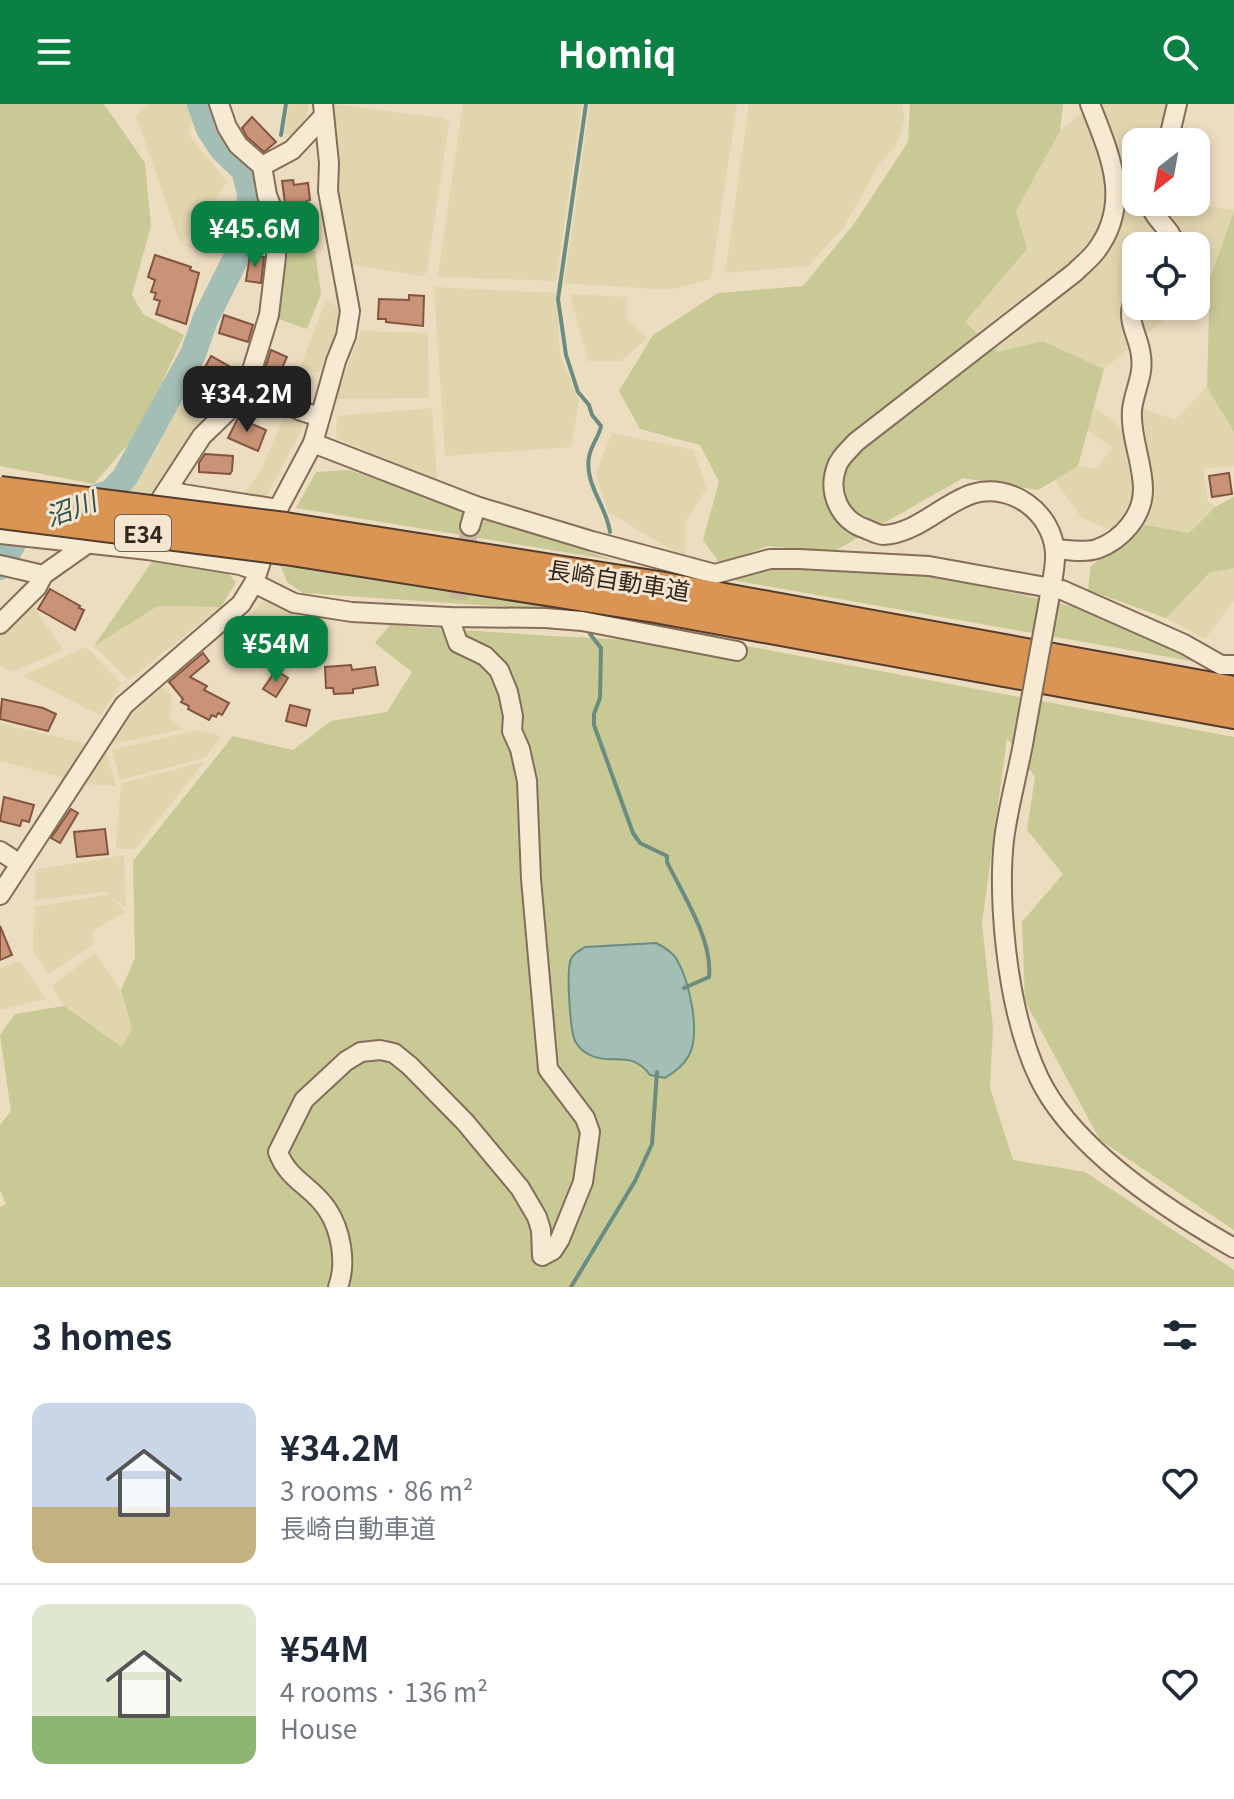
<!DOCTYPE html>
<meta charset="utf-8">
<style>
:root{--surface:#fff;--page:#f2f2f3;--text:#1f2937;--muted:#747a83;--line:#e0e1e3;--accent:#0b8043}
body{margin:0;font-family:Georgia,"Noto Sans JP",serif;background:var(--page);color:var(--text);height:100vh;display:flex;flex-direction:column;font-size:30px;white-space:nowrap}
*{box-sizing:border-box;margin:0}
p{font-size:26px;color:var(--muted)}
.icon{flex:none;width:44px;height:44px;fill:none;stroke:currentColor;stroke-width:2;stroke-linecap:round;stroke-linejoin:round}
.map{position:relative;height:1183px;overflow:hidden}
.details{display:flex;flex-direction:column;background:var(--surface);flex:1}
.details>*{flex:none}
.needle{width:52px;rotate:211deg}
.fabs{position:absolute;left:1122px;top:24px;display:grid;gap:16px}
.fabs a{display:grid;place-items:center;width:88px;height:88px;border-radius:16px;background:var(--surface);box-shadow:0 4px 12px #0003;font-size:40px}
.price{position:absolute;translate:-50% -68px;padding:0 18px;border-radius:16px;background:var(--accent);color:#fff;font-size:26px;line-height:52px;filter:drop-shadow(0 2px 4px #0008)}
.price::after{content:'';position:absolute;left:50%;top:48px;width:24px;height:18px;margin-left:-12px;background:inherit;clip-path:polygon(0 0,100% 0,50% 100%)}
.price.current{background:#222;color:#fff}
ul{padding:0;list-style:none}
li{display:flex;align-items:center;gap:24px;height:200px;padding:0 32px}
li+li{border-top:2px solid var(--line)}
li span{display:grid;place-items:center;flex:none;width:224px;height:160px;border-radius:16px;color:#555}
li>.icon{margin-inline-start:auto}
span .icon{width:96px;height:96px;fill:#fffc;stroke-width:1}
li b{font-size:34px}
h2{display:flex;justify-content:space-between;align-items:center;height:96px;padding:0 32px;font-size:34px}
header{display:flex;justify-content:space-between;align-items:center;height:104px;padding:0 32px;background:var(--accent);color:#fff;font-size:36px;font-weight:700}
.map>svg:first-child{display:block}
</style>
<header><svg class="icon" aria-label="menu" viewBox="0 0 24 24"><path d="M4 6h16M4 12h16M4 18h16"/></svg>Homiq<svg class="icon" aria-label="search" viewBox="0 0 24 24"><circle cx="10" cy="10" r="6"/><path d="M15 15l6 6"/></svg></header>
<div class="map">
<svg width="1234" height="1183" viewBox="0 0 1234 1183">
<rect width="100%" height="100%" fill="#ecdcc0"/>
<g fill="#e1d5ae">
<polygon points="148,0 187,0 194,13 188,30 227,78 181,141 136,12"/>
<polygon points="289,0 309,0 307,11 297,32 284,30"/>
<polygon points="333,0 442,14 449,18 427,168 422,172 354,161 350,158 340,105"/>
<polygon points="463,0 582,0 556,177 443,173 438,170"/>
<polygon points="590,0 737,0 711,175 674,185 653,185 564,179"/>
<polygon points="749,0 902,0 905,16 896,42 879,60 844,123 808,162 725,169"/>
<polygon points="1092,0 1183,0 1172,38 1136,38 1136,98 1189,98 1234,106 1210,174 1196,167 1196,142 1136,142 1136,202 1151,202 1165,215 1104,265 1043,237 998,248 965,218 1026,145 1016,107 1060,27"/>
<polygon points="434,183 556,189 560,250 579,297 571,343 445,352"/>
<polygon points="570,190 627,193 626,213 647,234 621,257 588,257"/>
<polygon points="326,197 342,205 339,228 318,269 300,263"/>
<polygon points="361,227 428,229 429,294 335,295"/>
<polygon points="1207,283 1234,328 1234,362 1203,364 1208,398 1215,403 1189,429 1146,421 1130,433 1082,414 1055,376 1078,362 1095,365 1113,344 1087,326 1094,303 1125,327 1142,304 1175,316"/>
<polygon points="179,303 200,318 152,394 128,388"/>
<polygon points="432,304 437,377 336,334 337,312"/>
<polygon points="286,307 305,320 266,393 242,391 260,369"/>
<polygon points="612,329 694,346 706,385 686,417 685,454 608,408 596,370"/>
<polygon points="1234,464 1234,497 1205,535 1166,514 1209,469"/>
<polygon points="264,498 317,510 309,540 283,554 245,515"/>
<polygon points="33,502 63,546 12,568 0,561 0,531"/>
<polygon points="158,502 221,503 129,576 94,542"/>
<polygon points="86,543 121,579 100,611 23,572"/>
<polygon points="158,581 172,591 169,614 182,625 110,641 131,605"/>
<polygon points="0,619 86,640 65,674 0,657"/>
<polygon points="199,626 221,632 205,654 120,676 112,646"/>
<polygon points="106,648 116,682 84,680"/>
<polygon points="204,658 135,745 116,745 121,679"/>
<polygon points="124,751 126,803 110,792 125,808 92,827 94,840 49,870 33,847 35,803 109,790 105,788 35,796 35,766"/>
<polygon points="95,849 121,886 133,924 122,943 64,902 52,882"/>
<polygon points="20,857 46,895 0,906 0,864"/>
</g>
<g fill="#c8c995" fill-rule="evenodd">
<polygon points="0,0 104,0 145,59 151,122 132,191 143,210 184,231 140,326 94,380 0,362"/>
<polygon points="910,0 1063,0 1060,27 1016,107 1027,145 965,218 998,248 1043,237 1104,265 1078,362 1038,386 963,374 833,448 768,442 720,460 703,436 719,378 700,341 640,325 619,287 653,231 718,189 803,182 854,120 908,38"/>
<polygon points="1234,107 1234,328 1207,283 1210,174"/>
<polygon points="287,143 315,147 321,190 307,225 279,215"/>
<polygon points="349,366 613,456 296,404 316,368"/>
<polygon points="1234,393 1234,464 1209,469 1166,514 1088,486 1091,462 1146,421 1189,429 1215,403"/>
<polygon points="154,455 224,465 236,478 221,503 158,502 94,542"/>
<polygon points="279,457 570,507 303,489 287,478"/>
<polygon points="781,460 936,472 1111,511 1191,557 727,475"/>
<path d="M390,521L551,532L746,542L1234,633V1126L1100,1036L1025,897L1022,818L1063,770L1027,726L1035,673L1007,634L982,819L993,924L990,984L1013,1056L1085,1068L1234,1166V1183H0V1103L6,1100L0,1086V1021L11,1007L0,931L15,910L64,902L122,943L132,924L121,886L135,854L133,757L233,632L293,646L331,617L387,608L412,568L375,539ZM687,883L689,888L660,974L650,971C636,951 613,954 590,952Z"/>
</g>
<path fill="#a3beb4" stroke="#6b8c81" stroke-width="2" d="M656,839C664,843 671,847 676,854C689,876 702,930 688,953C683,962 673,969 665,974L650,971C630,944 611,963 588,950C582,947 578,942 575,937C570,926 566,865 571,855C573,849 581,846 585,843Z"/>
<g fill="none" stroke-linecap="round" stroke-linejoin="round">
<g stroke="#6b8c81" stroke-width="4">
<path d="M586,0L558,195L566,251L578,288L589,301L592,311L601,322C599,333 591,341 589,353C584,380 607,403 610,428"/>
<polyline points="281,31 286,0"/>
<path d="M590,530L601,544L600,594L594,610V621L633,729L640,739L667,752V758C683,791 713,836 709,873L684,884"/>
<polyline points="571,1183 635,1077 652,1040 657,968"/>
</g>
<g stroke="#a3beb4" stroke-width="26">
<polyline points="82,398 111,388 125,373 193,250 205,216 244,138 249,120 250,89 244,66 222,45 209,25 200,0"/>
<polyline points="0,463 23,422 34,416"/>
</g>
</g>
<g fill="#c99377" stroke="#835540" stroke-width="2">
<polygon points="252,13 276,38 264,48 247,33 242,24"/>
<polygon points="293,76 294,81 308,79 310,96 306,97 305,121 289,120 289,99 285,99 282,77"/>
<polygon points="155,151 191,163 190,166 199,169 186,220 156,210 160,197 154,195 156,189 151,188 155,176 148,173"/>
<polygon points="250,151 264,153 261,179 246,177"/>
<polygon points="409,191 424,192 423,222 386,218 386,215 378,215 379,195 409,196"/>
<polygon points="224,211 253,221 248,238 219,229"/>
<polygon points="271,246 287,253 278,273 272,271 270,275 263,271"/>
<polygon points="211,252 231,263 229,266 238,271 228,286 218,281 200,309 189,302 206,274 201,271"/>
<polygon points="238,314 266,326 258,347 228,334"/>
<polygon points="205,350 233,352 232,367 230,370 199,368 199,359"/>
<polygon points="1229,369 1232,390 1212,393 1209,372"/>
<polygon points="50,485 80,502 79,504 84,506 75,526 38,505"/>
<polygon points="203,549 209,557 190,573 207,582 204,586 229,599 222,611 218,609 216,613 212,611 209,616 188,605 189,602 181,598 183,595 169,578"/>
<polygon points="351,561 352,566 375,563 378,581 353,585 353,589 334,590 333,584 326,584 325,563"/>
<polygon points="276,566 288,574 276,593 263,585"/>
<polygon points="2,595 43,604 56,610 48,627 0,615"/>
<polygon points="290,601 310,606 306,622 286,617"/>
<polygon points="4,693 34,701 29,718 22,716 20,722 0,717"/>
<polygon points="71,705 78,709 60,739 51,734"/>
<polygon points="105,725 108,750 77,753 74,728"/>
<polygon points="0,822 12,851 0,856"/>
</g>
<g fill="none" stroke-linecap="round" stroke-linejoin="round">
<polyline stroke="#c7b89f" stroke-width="18" stroke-dasharray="18 9" stroke-linecap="butt" points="458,495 470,422"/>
<g stroke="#856d59" stroke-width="22">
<g id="minor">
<polyline points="1168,38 1177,0"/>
<polyline points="262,62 292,46 322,14"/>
<path d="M1150,98C1152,115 1172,124 1175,142"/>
<polyline points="249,276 301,307 320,313"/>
<polyline points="313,339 476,402 592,437 715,470 770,455 799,455 929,462 1062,486 1184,540 1221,561 1234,561"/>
<polyline points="168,385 183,390 278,405"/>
<polyline points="470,422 476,402"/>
<polyline points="0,430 148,446 240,461 257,467"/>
<path d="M1055,445C1068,446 1084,449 1097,445C1122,436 1143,412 1143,385C1143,359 1130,332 1132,306C1134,287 1144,271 1141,252C1139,230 1123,215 1136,193"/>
<polyline points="148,446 159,398 202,332 233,302 249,276 269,211 276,153 277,117 267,91 262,62 238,41 227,23 219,0"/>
<polyline points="0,461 43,471"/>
<polyline points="254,479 294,499 352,508 449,513 545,514 582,517 737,547"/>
<path d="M1049,496C1051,480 1056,464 1055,448C1052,408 1011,378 972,390C942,400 916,430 883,431C878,431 871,427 866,425C839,416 827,388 837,362C840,353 850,345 856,338L1074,169C1081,162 1090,155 1096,147C1133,98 1109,49 1090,0"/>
<polyline points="0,520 37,483 43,471 87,440"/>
<path d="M1023,640C1017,672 1008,704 1004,736C1000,772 1002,809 1006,845C1011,889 1020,934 1039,974C1073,1045 1167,1106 1234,1144"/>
<polyline points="0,747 20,760"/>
<polyline points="0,791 124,601 241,500 254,479 278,405 313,339 336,257 346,232 350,207 328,87 329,59 323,0"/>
<path d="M338,1183C347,1159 341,1126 327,1105C312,1082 288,1076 278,1048L304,996L346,957L361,948L380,946L394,949L410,962L465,1018L520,1084L537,1113L541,1126L542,1152L553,1146L560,1135L583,1078L590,1028L585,1014L548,965L531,775L527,677L520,645L512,627L513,612L508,588L499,566L485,552L458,539L449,513"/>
</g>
</g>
<g stroke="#523c2d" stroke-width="30">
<g id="highway">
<polyline points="285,422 659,481 1234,586"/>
<polyline points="285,447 655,505 1234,611"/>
</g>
</g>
<use href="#minor" stroke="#f7ead3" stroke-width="18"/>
<use href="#highway" stroke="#da9453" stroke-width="26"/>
<g stroke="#856d59" stroke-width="22" stroke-linecap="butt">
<polyline id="minor-bridge" points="1023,640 1049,496"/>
</g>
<g stroke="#523c2d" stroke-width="30" stroke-linecap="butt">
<g id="highway-bridge">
<polyline points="0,386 285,422"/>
<polyline points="0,411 285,447"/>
</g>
</g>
<use href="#minor-bridge" stroke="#f7ead3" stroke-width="18"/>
<use href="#highway-bridge" stroke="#da9453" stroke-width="26"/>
</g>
<g text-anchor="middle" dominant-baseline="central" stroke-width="6" stroke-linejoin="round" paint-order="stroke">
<rect fill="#f4e6d0" stroke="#6e6053" stroke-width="2" x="115" y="411" width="56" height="36" rx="6"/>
<g font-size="22" font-weight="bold" fill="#35261d">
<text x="143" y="429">E34</text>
</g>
<g font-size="24" fill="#35261d" stroke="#f4e6d0">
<text transform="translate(619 475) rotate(9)">長崎自動車道</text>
</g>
<g font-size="26" font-style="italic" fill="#2d544e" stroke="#f4e6d0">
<text transform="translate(70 403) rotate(-20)">沼川</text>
</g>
</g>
</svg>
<div class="fabs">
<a><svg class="needle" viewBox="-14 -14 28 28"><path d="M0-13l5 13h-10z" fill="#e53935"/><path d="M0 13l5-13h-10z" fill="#747a83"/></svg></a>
<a><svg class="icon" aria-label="locate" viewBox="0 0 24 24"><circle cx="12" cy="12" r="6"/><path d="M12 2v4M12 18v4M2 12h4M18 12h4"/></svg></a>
</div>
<b class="price" style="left:255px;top:165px">¥45.6M</b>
<b class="price current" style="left:247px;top:330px">¥34.2M</b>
<b class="price" style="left:276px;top:580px">¥54M</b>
</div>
<section class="details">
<h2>3 homes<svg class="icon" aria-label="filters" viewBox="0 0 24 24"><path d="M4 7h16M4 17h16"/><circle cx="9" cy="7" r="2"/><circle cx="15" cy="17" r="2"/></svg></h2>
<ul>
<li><span style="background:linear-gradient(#c9d6e8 65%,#c2b280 0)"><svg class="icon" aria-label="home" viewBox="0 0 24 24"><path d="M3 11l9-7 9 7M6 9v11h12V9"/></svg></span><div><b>¥34.2M</b><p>3 rooms · 86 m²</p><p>長崎自動車道</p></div><svg class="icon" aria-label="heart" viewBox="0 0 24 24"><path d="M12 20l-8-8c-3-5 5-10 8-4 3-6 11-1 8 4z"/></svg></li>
<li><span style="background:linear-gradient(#dfe7d0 70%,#8fb573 0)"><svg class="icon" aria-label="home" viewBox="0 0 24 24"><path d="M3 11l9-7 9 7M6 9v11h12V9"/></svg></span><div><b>¥54M</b><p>4 rooms · 136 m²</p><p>House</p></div><svg class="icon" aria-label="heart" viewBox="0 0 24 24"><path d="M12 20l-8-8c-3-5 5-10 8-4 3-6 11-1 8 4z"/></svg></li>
</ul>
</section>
